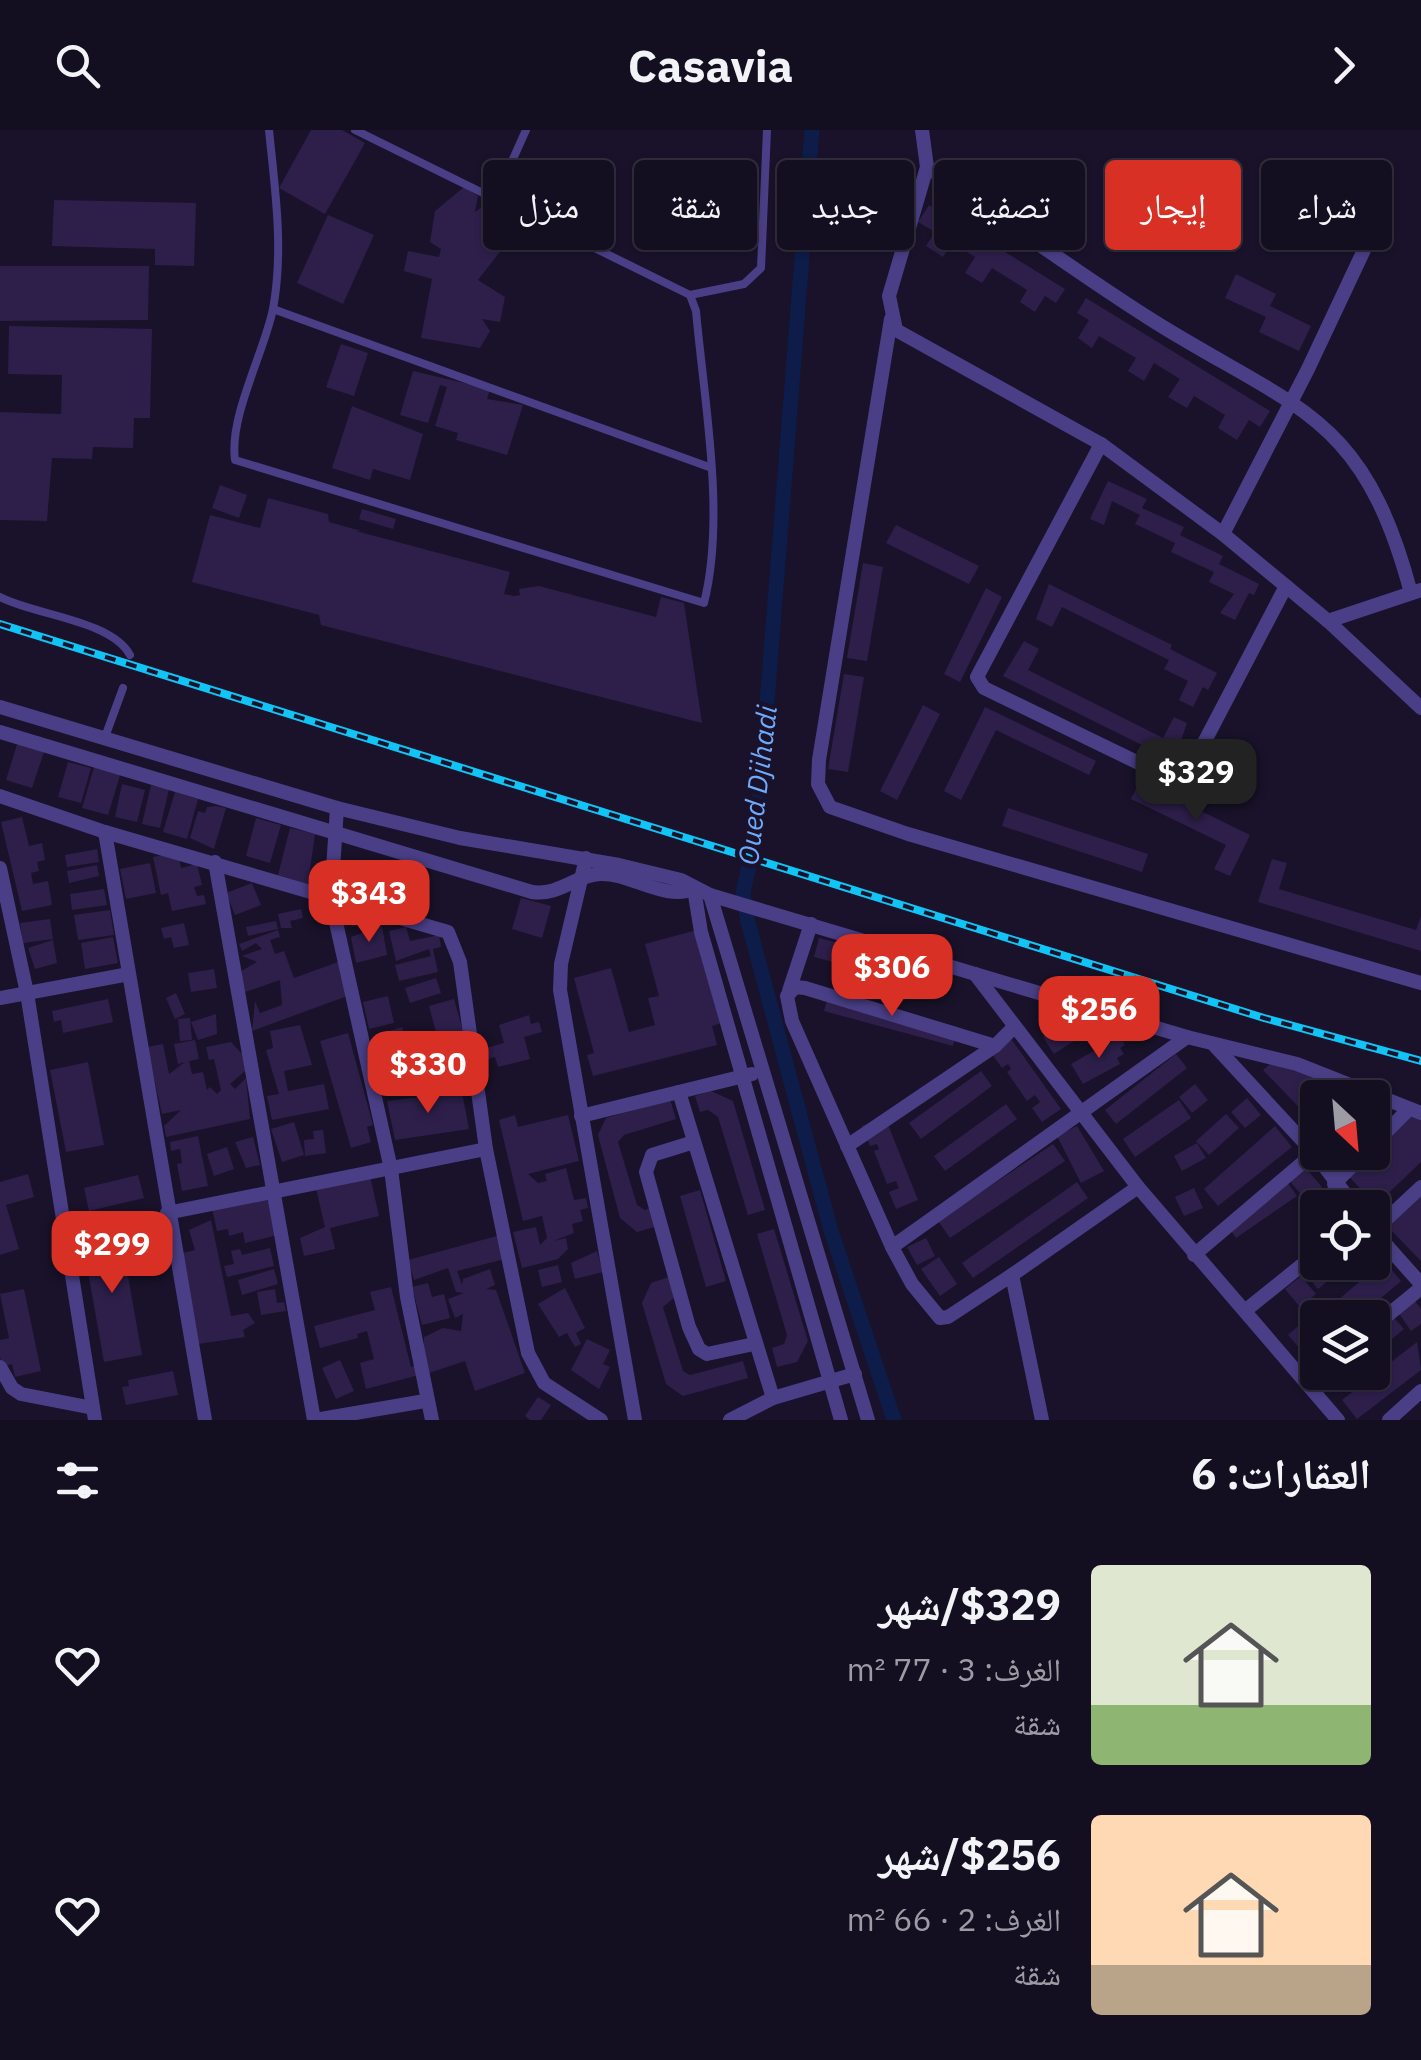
<!DOCTYPE html>
<html lang="ar">
<meta charset="utf-8">
<style>
:root{--surface:#130e20;--page:#1c1729;--text:#f1f3f6;--muted:#9d9ca5;--line:#322e3e;--accent:#d93025}
body{margin:0;font-family:"IBM Plex Sans","Noto Naskh Arabic",sans-serif;background:var(--page);color:var(--text);direction:rtl;height:100vh;display:flex;flex-direction:column;font-size:38px;white-space:nowrap}
*{box-sizing:border-box;margin:0}
p{font-size:32px;color:var(--muted)}
.icon{flex:none;width:55px;height:55px;fill:none;stroke:currentColor;stroke-width:2;stroke-linecap:round;stroke-linejoin:round}
.map{position:relative;height:1290px;overflow:hidden;direction:ltr}
.side{display:flex;flex-direction:column;background:var(--surface);flex:1}
.side>*{flex:none}
.banner{position:absolute;left:30px;top:30px;width:1362px;height:90px;direction:rtl;display:flex;gap:20px}
.needle{width:65px;rotate:154deg}
.buttons{position:absolute;left:1300px;top:950px;display:grid;gap:20px}
.buttons a{display:grid;place-items:center;width:90px;height:90px;border-radius:10px;background:var(--surface);box-shadow:0 2px 8px #0004,0 0 0 2px var(--line);font-size:50px}
.price{position:absolute;translate:-50% -85px;padding:0 22px;border-radius:20px;background:var(--accent);color:#fff;font-size:32px;line-height:65px;filter:drop-shadow(0 2px 5px #0008)}
.price::after{content:'';position:absolute;left:50%;top:60px;width:30px;height:22px;margin-left:-15px;background:inherit;clip-path:polygon(0 0,100% 0,50% 100%)}
.price.current{background:#222;color:#fff}
ul{padding:0;list-style:none}
li{display:flex;align-items:center;gap:30px;height:250px;padding:0 50px}
li span{display:grid;place-items:center;flex:none;width:280px;height:200px;border-radius:10px;color:#555}
li>.icon{margin-inline-start:auto}
span .icon{width:120px;height:120px;fill:#fffc;stroke-width:1}
li b{font-size:42px}
h2{display:flex;justify-content:space-between;align-items:center;height:120px;padding:0 50px;font-size:42px}
.chip{padding:0 35px;border-radius:10px;background:var(--surface);box-shadow:0 2px 8px #0004,0 0 0 2px var(--line);font-size:35px;line-height:90px}
.chip.current{background:var(--accent);color:#fff}
header{display:flex;justify-content:space-between;align-items:center;height:130px;padding:0 50px;background:var(--surface);font-size:45px;font-weight:700}
.map>svg:first-child{display:block}
</style>
<header><svg class="icon" aria-label="forward" viewBox="0 0 24 24"><path d="M9 5l7 7-7 7"/></svg>Casavia<svg class="icon" aria-label="search" viewBox="0 0 24 24"><circle cx="10" cy="10" r="6"/><path d="M15 15l6 6"/></svg></header>
<div class="map">
<svg width="1421" height="1290" viewBox="0 0 1421 1290">
<rect width="100%" height="100%" fill="#19122a"/>
<g fill="none" stroke-linecap="round" stroke-linejoin="round">
<polyline stroke="#0d1c48" stroke-width="15" points="812,0 757,700 743,763 748,792 831,1101 894,1290"/>
</g>
<g fill="#2d1f4a">
<polygon points="311,0 342,0 365,13 325,84 279,58"/>
<polygon points="464,57 478,66 475,82 489,72 513,88 504,101 510,109 478,150 505,167 500,192 482,189 490,201 480,218 421,208 432,149 404,141 408,121 439,127 441,119 430,112 435,81"/>
<polygon points="54,70 196,73 194,136 155,135 155,119 52,116"/>
<polygon points="929,75 1065,159 1056,173 1045,166 1035,182 1020,172 1027,160 992,138 982,153 965,143 975,127 952,113 943,127 926,116 935,102 918,92"/>
<polygon points="328,85 374,105 343,174 297,153"/>
<polygon points="0,136 149,136 148,190 0,191"/>
<polygon points="1236,144 1276,164 1270,176 1311,196 1299,221 1259,202 1266,187 1225,168"/>
<polygon points="1086,168 1270,281 1260,297 1249,290 1237,310 1218,298 1225,285 1194,266 1187,278 1168,267 1180,249 1154,233 1144,251 1128,241 1136,228 1099,206 1092,218 1078,208 1089,190 1077,183"/>
<polygon points="9,196 152,199 150,288 134,288 133,318 93,317 92,329 52,328 47,391 0,390 0,282 61,284 62,245 8,244"/>
<polygon points="341,214 368,223 354,266 326,257"/>
<polygon points="413,241 490,259 487,269 523,275 507,325 456,310 458,303 435,296 447,257 440,255 428,293 400,285"/>
<polygon points="352,276 423,304 410,350 373,339 370,350 332,338"/>
<polygon points="1108,351 1147,369 1142,378 1184,397 1180,405 1223,426 1219,434 1259,454 1254,465 1249,463 1235,490 1220,483 1234,464 1209,452 1214,442 1171,422 1175,413 1135,394 1140,385 1112,371 1104,395 1090,389"/>
<polygon points="220,355 247,365 239,388 212,378"/>
<polygon points="268,368 328,384 329,392 361,401 356,401 510,442 504,464 514,466 520,465 519,459 539,456 656,487 661,467 684,473 702,593 321,495 319,485 192,452 210,385 260,398"/>
<polygon points="362,379 396,389 393,399 359,389"/>
<polygon points="896,395 979,436 969,454 886,413"/>
<polygon points="863,433 883,437 867,531 847,528"/>
<polygon points="1049,454 1172,515 1170,519 1217,543 1208,560 1203,557 1193,577 1179,570 1188,551 1164,539 1169,530 1062,477 1052,497 1036,489"/>
<polygon points="986,458 1002,467 960,552 944,544"/>
<polygon points="1024,511 1039,519 1028,540 1163,608 1174,587 1187,593 1174,631 1003,546"/>
<polygon points="844,544 864,547 848,642 828,639"/>
<polygon points="923,575 940,584 897,670 880,661"/>
<polygon points="985,577 1096,631 1089,645 996,600 961,670 944,661"/>
<polygon points="18,611 45,619 32,658 6,650"/>
<polygon points="68,632 91,638 81,673 58,667"/>
<polygon points="95,634 121,642 108,685 82,678"/>
<polygon points="1140,651 1250,705 1230,746 1214,739 1226,715 1131,669"/>
<polygon points="122,654 145,660 137,692 115,687"/>
<polygon points="151,655 169,659 160,698 142,694"/>
<polygon points="175,662 198,669 187,709 163,702"/>
<polygon points="216,676 226,678 214,719 190,708 198,681 205,683 207,677"/>
<polygon points="1008,678 1148,724 1142,742 1002,696"/>
<polygon points="22,687 29,716 42,713 45,730 37,732 39,741 31,743 33,754 48,751 52,775 22,781 1,692"/>
<polygon points="256,688 281,695 270,733 246,726"/>
<polygon points="290,698 315,704 308,754 278,745"/>
<polygon points="97,719 99,732 67,737 65,725"/>
<polygon points="178,722 181,738 197,734 202,755 194,757 197,766 204,765 206,774 172,781 168,763 161,765 153,727"/>
<polygon points="1272,729 1287,733 1279,759 1416,800 1421,786 1421,821 1258,772"/>
<polygon points="150,733 156,763 126,769 120,739"/>
<polygon points="97,735 99,746 69,753 67,741"/>
<polygon points="252,753 261,775 235,785 226,763"/>
<polygon points="104,759 107,775 72,780 70,764"/>
<polygon points="521,768 551,776 542,808 512,799"/>
<polygon points="301,779 303,788 290,791 292,798 281,798 278,784"/>
<polygon points="110,780 114,805 78,810 74,785"/>
<polygon points="50,789 53,809 23,813 20,793"/>
<polygon points="276,791 278,799 248,806 246,797"/>
<polygon points="184,793 189,815 174,818 171,807 164,809 161,798"/>
<polygon points="382,796 387,825 356,833 351,807"/>
<polygon points="406,797 410,811 439,805 441,817 433,819 438,842 399,851 395,835 431,826 429,819 396,831 389,801"/>
<polygon points="278,800 280,807 270,810 275,824 284,821 294,848 338,832 350,865 252,901 255,871 260,883 282,875 280,850 245,862 238,843 257,832 242,826 262,819 256,813 242,821 239,814"/>
<polygon points="697,800 722,893 712,896 717,915 593,946 587,925 594,923 574,848 611,838 629,902 655,895 648,868 659,866 645,814"/>
<polygon points="113,807 118,833 85,839 81,813"/>
<polygon points="819,808 948,842 944,861 814,827"/>
<polygon points="53,810 57,833 35,839 28,818"/>
<polygon points="214,839 217,858 191,862 188,843"/>
<polygon points="436,848 441,863 410,873 405,858"/>
<polygon points="176,863 185,884 175,889 166,868"/>
<polygon points="829,863 958,897 953,916 824,881"/>
<polygon points="388,866 394,893 369,899 363,872"/>
<polygon points="108,869 113,892 63,903 61,890 54,892 52,881"/>
<polygon points="454,869 471,930 434,940 431,927 425,929 423,922 440,917 429,876"/>
<polygon points="1084,881 1095,897 1054,924 1043,907"/>
<polygon points="216,884 217,904 198,910 191,892"/>
<polygon points="529,885 531,894 539,892 542,902 524,907 530,929 498,937 495,927 485,930 482,919 504,913 499,895"/>
<polygon points="190,888 192,910 180,911 178,889"/>
<polygon points="300,895 312,935 284,941 288,961 324,954 329,979 272,990 267,966 279,964 266,920 273,918 270,901"/>
<polygon points="402,897 404,903 411,901 428,955 398,960 396,955 417,948 413,936 379,942 377,935 397,929 389,901"/>
<polygon points="348,903 373,995 367,997 371,1012 351,1018 320,911"/>
<polygon points="1009,906 1061,979 1042,992 1032,978 1040,972 1035,965 1027,971 1007,942 1011,939 1008,934 1002,938 989,920"/>
<polygon points="1120,906 1125,915 1120,918 1124,924 1117,928 1120,934 1083,954 1071,934"/>
<polygon points="195,910 199,929 189,931 192,944 203,942 207,960 210,957 217,964 221,960 214,929 209,930 206,917 231,912 252,935 230,954 235,959 246,948 250,989 166,1007 164,996 181,980 162,984 147,917 163,914 169,944 185,932 178,934 174,914"/>
<polygon points="1176,924 1187,938 1116,994 1105,980"/>
<polygon points="1281,925 1385,963 1372,974 1372,968 1318,968 1318,997 1263,940"/>
<polygon points="88,932 104,1015 66,1022 50,940"/>
<polygon points="459,938 463,954 442,960 438,943"/>
<polygon points="981,941 992,956 921,1009 909,993"/>
<polygon points="1195,954 1208,970 1192,983 1179,967"/>
<polygon points="711,961 733,971 765,1080 748,1085 718,987 708,980 700,982 695,966"/>
<polygon points="462,962 469,999 395,1010 387,971"/>
<polygon points="1247,968 1261,985 1245,998 1231,982"/>
<polygon points="670,969 676,989 624,1005 618,1012 637,1075 645,1080 652,1077 658,1096 637,1102 620,1088 598,1005 606,988"/>
<polygon points="1179,970 1191,988 1135,1027 1123,1009"/>
<polygon points="1006,974 1017,989 945,1041 934,1026"/>
<polygon points="1421,976 1421,1032 1376,1075 1339,1036 1354,1022 1372,1022"/>
<polygon points="1226,984 1239,998 1209,1025 1196,1011"/>
<polygon points="515,985 518,997 568,985 579,1031 528,1044 538,1053 547,1051 545,1044 566,1038 574,1070 586,1068 588,1078 580,1080 583,1091 572,1094 574,1103 553,1111 566,1108 568,1119 558,1129 522,1138 513,1102 536,1097 540,1115 547,1108 542,1086 523,1091 499,990"/>
<polygon points="885,987 918,1070 896,1079 889,1062 899,1058 896,1051 887,1054 874,1021 879,1019 877,1014 870,1016 862,996"/>
<polygon points="294,992 304,1025 282,1032 271,999"/>
<polygon points="1077,996 1104,1041 1081,1053 1057,1006"/>
<polygon points="1275,996 1292,1017 1218,1076 1204,1059"/>
<polygon points="323,1000 326,1023 305,1026 304,1010 314,1009 313,1001"/>
<polygon points="198,1006 208,1056 182,1061 177,1034 182,1033 180,1019 171,1021 170,1012"/>
<polygon points="253,1007 260,1035 246,1038 235,1012"/>
<polygon points="1197,1013 1206,1028 1182,1041 1174,1026"/>
<polygon points="1053,1014 1065,1031 950,1108 938,1091"/>
<polygon points="227,1017 234,1039 214,1046 207,1024"/>
<polygon points="1302,1034 1322,1057 1306,1070 1286,1047"/>
<polygon points="368,1037 379,1086 330,1098 335,1119 304,1126 300,1108 325,1097 314,1050"/>
<polygon points="28,1044 34,1067 6,1075 19,1119 0,1125 0,1052"/>
<polygon points="138,1045 144,1068 89,1081 84,1058"/>
<polygon points="1285,1049 1297,1066 1236,1108 1224,1091"/>
<polygon points="1077,1052 1088,1068 973,1148 962,1133"/>
<polygon points="1421,1057 1421,1131 1384,1093"/>
<polygon points="1194,1058 1203,1078 1184,1086 1175,1067"/>
<polygon points="700,1060 726,1151 706,1157 680,1066"/>
<polygon points="268,1061 278,1105 245,1113 243,1102 229,1106 228,1099 217,1101 210,1069"/>
<polygon points="1325,1061 1337,1078 1318,1078 1318,1084 1309,1072"/>
<polygon points="211,1090 231,1186 248,1183 255,1193 243,1200 245,1207 198,1214 183,1123 195,1120 189,1100"/>
<polygon points="774,1099 808,1211 797,1232 777,1237 772,1218 784,1214 787,1205 757,1104"/>
<polygon points="120,1101 142,1225 104,1232 82,1108"/>
<polygon points="497,1106 505,1129 457,1141 462,1155 463,1149 490,1139 495,1155 486,1159 496,1160 525,1243 475,1261 465,1231 429,1243 423,1226 424,1207 443,1198 461,1201 463,1184 455,1188 448,1169 464,1163 456,1162 448,1138 414,1150 408,1130"/>
<polygon points="926,1108 935,1126 917,1135 907,1117"/>
<polygon points="270,1118 274,1136 227,1147 224,1136 234,1134 231,1121 240,1119 242,1125"/>
<polygon points="597,1121 603,1142 575,1149 571,1133"/>
<polygon points="939,1127 957,1154 940,1166 921,1139"/>
<polygon points="1318,1130 1318,1132 1350,1132 1318,1159 1304,1142"/>
<polygon points="1384,1131 1401,1151 1357,1188 1341,1188 1331,1176"/>
<polygon points="558,1135 562,1152 542,1157 538,1140"/>
<polygon points="274,1139 278,1154 242,1165 238,1150"/>
<polygon points="1301,1146 1316,1164 1300,1177 1285,1159"/>
<polygon points="669,1147 675,1167 663,1177 683,1241 690,1245 743,1231 748,1248 683,1266 666,1254 642,1173 651,1153"/>
<polygon points="428,1153 432,1167 444,1164 450,1188 422,1195 412,1157"/>
<polygon points="391,1157 411,1237 417,1235 419,1245 366,1259 360,1233 374,1229 367,1201 357,1204 358,1208 320,1218 314,1196 375,1180 370,1162"/>
<polygon points="565,1158 585,1198 576,1203 581,1214 575,1217 567,1203 559,1207 538,1174"/>
<polygon points="24,1159 41,1241 15,1247 12,1234 2,1237 0,1227 0,1210 9,1208 0,1164"/>
<polygon points="275,1159 277,1173 284,1172 286,1181 261,1185 257,1162"/>
<polygon points="1413,1168 1421,1179 1421,1194 1411,1201 1396,1179"/>
<polygon points="1391,1184 1404,1199 1386,1214 1373,1198"/>
<polygon points="1304,1191 1318,1207 1302,1221 1288,1205"/>
<polygon points="587,1209 610,1220 603,1234 610,1237 599,1259 571,1240"/>
<polygon points="1417,1212 1421,1240 1357,1289 1342,1270"/>
<polygon points="340,1230 354,1261 336,1269 322,1238"/>
<polygon points="173,1241 178,1265 126,1275 122,1257 129,1256 128,1250"/>
<polygon points="1318,1242 1346,1242 1348,1245 1333,1259"/>
<polygon points="538,1267 551,1275 541,1290 530,1290 525,1286"/>
</g>
<g fill="none" stroke-linecap="round" stroke-linejoin="round">
<g stroke="#4a3f87" stroke-width="8">
<path d="M269,0C275,60 284,119 273,179C264,223 229,286 235,330L704,473C726,386 704,271 696,181L690,165L355,0"/>
<polyline points="495,69 526,0"/>
<polyline points="690,165 744,154 761,138 767,0"/>
<polyline points="273,179 709,337"/>
<path d="M0,467C34,485 111,490 130,525"/>
<polyline points="105,607 123,558"/>
</g>
<g stroke="#4a3f87" stroke-width="14">
<polyline points="922,0 927,37 889,166 896,200 1101,314 1223,404 1308,239 1380,86"/>
<path d="M927,37C1003,88 1077,143 1155,192C1298,281 1363,283 1411,463"/>
<polyline points="891,189 819,630 818,654 830,677 908,704 1421,853"/>
<polyline points="1101,314 977,547 984,558 1147,637 1185,649 1286,456"/>
<polyline points="1223,404 1328,491 1421,578"/>
<polyline points="1328,491 1421,460"/>
<polyline points="0,577 337,678 460,708 619,735 681,750 710,765 1187,907 1297,934 1421,983"/>
<path d="M0,602L532,762C560,766 575,745 600,744C631,743 664,771 694,759"/>
<polyline points="0,666 105,702 448,802 460,832 486,1019 528,1223 544,1253 601,1290"/>
<polyline points="337,678 331,770 391,1039 407,1167 432,1290"/>
<polyline points="105,702 205,1290"/>
<polyline points="586,728 561,834 560,860 635,1290"/>
<polyline points="215,732 314,1290"/>
<polyline points="0,738 27,863 95,1290"/>
<polyline points="694,759 701,802 841,1290"/>
<polyline points="710,765 868,1290"/>
<polyline points="975,844 1138,1057 1338,1290"/>
<polyline points="789,861 811,794"/>
<polyline points="0,868 129,844"/>
<polyline points="995,916 805,858 795,857 787,866 792,891 892,1117 912,1154 940,1188 948,1187 1012,1145"/>
<polyline points="1215,916 1314,1023 1356,1078"/>
<polyline points="679,962 773,1268"/>
<polyline points="581,986 752,944"/>
<polyline points="694,1012 652,1025 646,1042 689,1197 699,1219 707,1224 754,1214"/>
<polyline points="847,1016 995,916 1013,898"/>
<polyline points="1372,1016 1408,980"/>
<polyline points="1334,1054 1366,1022"/>
<polyline points="167,1083 486,1019"/>
<polyline points="1372,1099 1421,1154"/>
<polyline points="1374,1101 1421,1057"/>
<polyline points="892,1117 1187,907"/>
<polyline points="1194,1125 1314,1023"/>
<polyline points="1246,1180 1318,1122"/>
<polyline points="1372,1198 1421,1158"/>
<polyline points="0,1237 12,1258 21,1264 93,1278"/>
<polyline points="315,1290 425,1271"/>
<polyline points="730,1290 773,1268 855,1244"/>
<polyline points="1042,1290 1012,1145 1138,1057"/>
<polyline points="1389,1290 1421,1261"/>
</g>
<g stroke="#11c4f5" stroke-width="8">
<polyline id="rail" points="0,494 1264,888 1421,931"/>
</g>
<use href="#rail" stroke="#19122a" stroke-width="4" stroke-dasharray="11" stroke-linecap="butt"/>
</g>
<g text-anchor="middle" dominant-baseline="central" stroke-width="9" stroke-linejoin="round" paint-order="stroke">
<g font-size="28" font-style="italic" fill="#6fa9f9" stroke="#19122a">
<text transform="translate(757 655) rotate(-83)">Oued Djihadi</text>
</g>
</g>
</svg>
<div class="buttons">
<a><svg class="needle" viewBox="-14 -14 28 28"><path d="M0-13l5 13h-10z" fill="#e53935"/><path d="M0 13l5-13h-10z" fill="#9d9ca5"/></svg></a>
<a><svg class="icon" aria-label="locate" viewBox="0 0 24 24"><circle cx="12" cy="12" r="6"/><path d="M12 2v4M12 18v4M2 12h4M18 12h4"/></svg></a>
<a><svg class="icon" aria-label="layers" viewBox="0 0 24 24"><path d="M12 4l9 5-9 5-9-5zM3 14l9 5 9-5"/></svg></a>
</div>
<b class="price current" style="left:1196px;top:694px">$329</b>
<b class="price" style="left:369px;top:815px">$343</b>
<b class="price" style="left:892px;top:889px">$306</b>
<b class="price" style="left:1099px;top:931px">$256</b>
<b class="price" style="left:428px;top:986px">$330</b>
<b class="price" style="left:112px;top:1166px">$299</b>
<div class="banner">
<a class="chip">شراء</a>
<a class="chip current">إيجار</a>
<a class="chip">تصفية</a>
<a class="chip">جديد</a>
<a class="chip">شقة</a>
<a class="chip">منزل</a>
</div>
</div>
<section class="side">
<h2>العقارات: 6<svg class="icon" aria-label="filters" viewBox="0 0 24 24"><path d="M4 7h16M4 17h16"/><circle cx="9" cy="7" r="2"/><circle cx="15" cy="17" r="2"/></svg></h2>
<ul>
<li><span style="background:linear-gradient(#dfe7d0 70%,#8fb573 0)"><svg class="icon" aria-label="home" viewBox="0 0 24 24"><path d="M3 11l9-7 9 7M6 9v11h12V9"/></svg></span><div><b>$329/شهر</b><p>الغرف: 3 · 77 m²</p><p>شقة</p></div><svg class="icon" aria-label="heart" viewBox="0 0 24 24"><path d="M12 20l-8-8c-3-5 5-10 8-4 3-6 11-1 8 4z"/></svg></li>
<li><span style="background:linear-gradient(#ffd9b3 75%,#b9a48a 0)"><svg class="icon" aria-label="home" viewBox="0 0 24 24"><path d="M3 11l9-7 9 7M6 9v11h12V9"/></svg></span><div><b>$256/شهر</b><p>الغرف: 2 · 66 m²</p><p>شقة</p></div><svg class="icon" aria-label="heart" viewBox="0 0 24 24"><path d="M12 20l-8-8c-3-5 5-10 8-4 3-6 11-1 8 4z"/></svg></li>
</ul>
</section>
